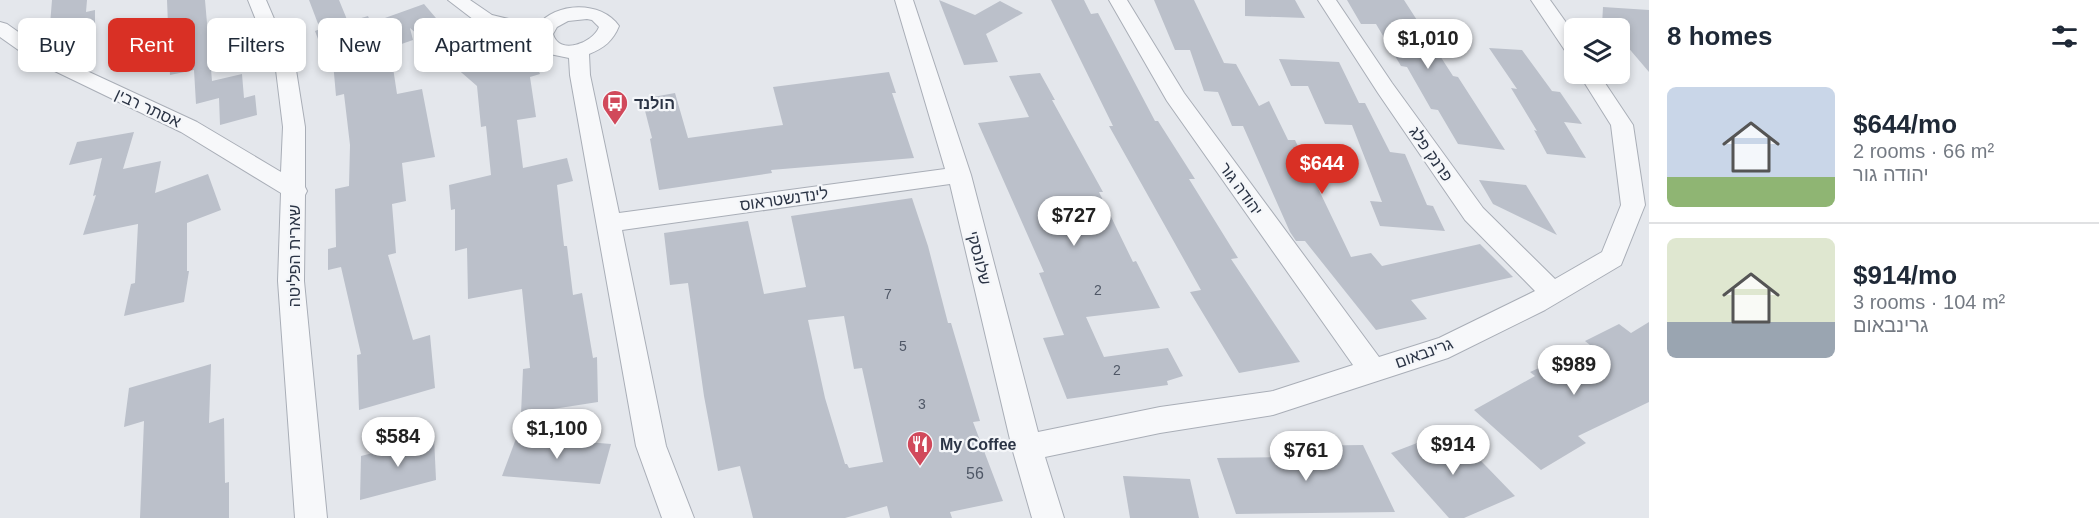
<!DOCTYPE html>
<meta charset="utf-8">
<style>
:root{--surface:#fff;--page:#f2f2f3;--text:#1f2937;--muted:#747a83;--line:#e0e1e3;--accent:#d93025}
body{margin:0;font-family:Arial,"Noto Sans Hebrew",sans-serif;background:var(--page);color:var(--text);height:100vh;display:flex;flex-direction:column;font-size:22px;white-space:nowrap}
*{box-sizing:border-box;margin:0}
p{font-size:20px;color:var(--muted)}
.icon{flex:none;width:33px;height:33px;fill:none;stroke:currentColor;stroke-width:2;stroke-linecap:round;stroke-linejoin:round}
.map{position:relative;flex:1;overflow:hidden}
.drawer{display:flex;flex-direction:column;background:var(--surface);width:450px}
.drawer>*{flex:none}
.guide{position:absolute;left:18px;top:18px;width:570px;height:54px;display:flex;gap:12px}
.fabs{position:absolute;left:1564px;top:18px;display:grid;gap:12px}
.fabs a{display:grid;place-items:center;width:66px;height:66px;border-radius:9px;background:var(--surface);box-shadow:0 3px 9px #0003;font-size:30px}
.price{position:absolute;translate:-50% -51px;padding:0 14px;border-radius:21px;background:#fff;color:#222;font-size:20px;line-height:39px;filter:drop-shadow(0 2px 3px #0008)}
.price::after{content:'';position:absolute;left:50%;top:36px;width:18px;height:14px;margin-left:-9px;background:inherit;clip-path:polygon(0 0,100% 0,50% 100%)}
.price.on{background:var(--accent);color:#fff}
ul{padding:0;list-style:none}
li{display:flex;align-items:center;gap:18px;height:150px;padding:0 18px}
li+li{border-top:2px solid var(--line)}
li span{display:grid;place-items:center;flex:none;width:168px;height:120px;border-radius:9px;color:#555}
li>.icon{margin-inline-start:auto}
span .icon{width:72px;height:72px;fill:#fffc;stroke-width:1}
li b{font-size:26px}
h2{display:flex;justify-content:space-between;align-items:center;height:72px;padding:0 18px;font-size:26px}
.pill{padding:0 21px;border-radius:9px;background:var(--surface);box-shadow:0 3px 9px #0003;font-size:21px;line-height:54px}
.pill.on{background:var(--accent);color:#fff}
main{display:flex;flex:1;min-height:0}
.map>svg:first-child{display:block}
</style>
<main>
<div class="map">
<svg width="1649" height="518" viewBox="0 0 1649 518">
<rect width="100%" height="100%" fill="#e4e7ec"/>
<g fill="#bbc0ca" fill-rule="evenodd">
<polygon points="52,0 87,0 86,12 95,10 95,40 48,50"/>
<polygon points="167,0 205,0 212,81 242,74 244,98 255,95 257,115 220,125 219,98 196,104 194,70 170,75"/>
<polygon points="309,0 339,0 348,22 368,16 371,23 424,4 453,38 467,32 504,63 533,56 540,74 530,77 536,117 517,120 523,168 567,158 573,181 557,185 564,246 567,246 573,295 582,293 593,358 597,357 598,402 521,414 523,369 530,368 522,289 468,299 467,248 455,251 455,209 451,210 449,185 491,175 486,126 481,127 477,86 410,28 413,40 390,48 397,94 422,89 435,157 402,163 406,201 392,204 396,253 388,255 413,340 430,335 435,388 359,410 357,355 361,354 341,267 328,270 328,249 336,247 335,189 349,186 350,145 344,94 336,96 333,62 327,63 315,31 320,29"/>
<polygon points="939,0 975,15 1000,1 1023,13 986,34 998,62 964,65"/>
<polygon points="1051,0 1084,0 1091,14 1098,13 1155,121 1158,121 1195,179 1189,179 1238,258 1231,259 1300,362 1239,373 1190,292 1201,290 1109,126 1113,126"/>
<polygon points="1154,0 1194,0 1224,63 1236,64 1259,106 1269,101 1288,140 1295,140 1351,257 1371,253 1382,266 1480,244 1513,277 1411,300 1427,319 1376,330 1305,241 1296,241 1290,232 1243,126 1232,126 1218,92 1204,91 1190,50 1175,50"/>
<polygon points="1245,0 1295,0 1305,18 1245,16"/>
<polygon points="1347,0 1404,0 1453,76 1458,77 1505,150 1458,144 1438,110 1431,109 1407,67 1401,66 1376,24 1361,24"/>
<polygon points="1603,7 1649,10 1649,72 1620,38 1620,26 1602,25"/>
<polygon points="1489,48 1522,50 1552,91 1560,92 1582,124 1564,122 1586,158 1547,154 1534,130 1537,131 1511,88 1517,89"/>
<polygon points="1279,59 1339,62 1359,103 1365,103 1390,152 1405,154 1427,205 1433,206 1445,231 1380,226 1370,201 1382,202 1352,125 1325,124 1308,86 1291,86"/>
<polygon points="889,72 896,93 892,93 914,158 771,170 772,173 659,190 650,139 652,138 642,99 675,93 688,138 783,125 773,87"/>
<polygon points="1040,73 1055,100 1052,100 1103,192 1099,192 1133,262 1136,261 1160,308 1086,317 1104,357 1168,348 1183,376 1167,381 1168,385 1067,399 1043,338 1064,335 1039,273 1044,272 978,123 1029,117 1009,76"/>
<polygon points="134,132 123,169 161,161 155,193 208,174 221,210 187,223 187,271 189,271 184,302 124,316 131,284 135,283 138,224 83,235 96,195 93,196 102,158 69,165 77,142"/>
<polygon points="1479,180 1526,185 1557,235 1493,204"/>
<path d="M912,198L928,246L948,323H951L980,421L973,422L1003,501L950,512L952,518H890L887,506L845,518H753L740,466L718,471L704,396L688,283L670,285L664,233L748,221L764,294L806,287L791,216ZM844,316L854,369L862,368L883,462L849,468L847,464H845L825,398L808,320Z"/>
<polygon points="1649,322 1649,402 1578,436 1586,443 1541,470 1474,410 1535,376 1530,372 1590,345 1585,341 1619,324 1631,333"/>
<polygon points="211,364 209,423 224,418 225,483 229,482 229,518 140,518 144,421 124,427 129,388"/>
<polygon points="1451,430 1515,496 1464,518 1449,518 1391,453"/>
<polygon points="517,436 611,444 600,484 502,476"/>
<polygon points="434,437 436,480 360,500 361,456"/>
<polygon points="1363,445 1395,512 1236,514 1217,458 1290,457 1286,446"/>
<polygon points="1123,476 1190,479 1199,518 1130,518"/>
</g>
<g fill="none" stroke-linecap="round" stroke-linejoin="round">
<g stroke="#a9aeb7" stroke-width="2">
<g id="minor">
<polygon points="248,0 266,0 296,70 305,127 305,187 307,191 305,195 304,281 327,518 295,518 278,281 281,193 181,132 34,61 0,37 0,22 7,24 48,53 197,122 281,172 283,127 276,70"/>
<path d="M448,0H470L492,15L537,26C555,2 601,0 619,26C613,41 604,48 589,54L590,75L619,213L945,169L895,0H913L971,175L1038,432L1160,407L1273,391L1353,365L1167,101L1109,0H1127L1184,93L1379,357L1439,338L1535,291L1465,220L1378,93L1318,0H1336L1392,83L1483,208L1555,279L1602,252L1621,205L1611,125L1579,74H1599L1633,125L1645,205L1621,265L1545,310L1448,358L1273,415L1160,433L1045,457L1064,518H1032L1012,448L950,184L622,230L666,446L694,518H662L636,446L570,75L569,58L545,53L534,38L478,23ZM587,19L592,20L599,27C593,43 559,56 553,34L557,27L568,21Z"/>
<polygon points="1531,0 1550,0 1575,35 1575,57 1568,55"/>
</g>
</g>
<use href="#minor" fill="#f7f8fa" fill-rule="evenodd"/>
</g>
<defs>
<g id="bus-pin" transform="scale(1.35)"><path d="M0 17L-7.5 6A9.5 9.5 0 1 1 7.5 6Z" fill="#d1495b" stroke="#f4f6f9"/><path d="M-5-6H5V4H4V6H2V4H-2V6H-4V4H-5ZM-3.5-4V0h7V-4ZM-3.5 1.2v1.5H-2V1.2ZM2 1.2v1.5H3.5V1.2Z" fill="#fff"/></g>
<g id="restaurant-pin" transform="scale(1.35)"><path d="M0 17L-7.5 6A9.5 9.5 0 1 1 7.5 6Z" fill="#d1495b" stroke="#f4f6f9"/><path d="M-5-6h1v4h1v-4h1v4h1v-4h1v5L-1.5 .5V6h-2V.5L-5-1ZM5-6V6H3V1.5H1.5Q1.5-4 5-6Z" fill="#fff"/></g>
</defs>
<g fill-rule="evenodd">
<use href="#bus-pin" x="615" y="103"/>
<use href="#restaurant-pin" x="920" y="444"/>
</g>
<g text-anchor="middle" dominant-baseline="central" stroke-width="4.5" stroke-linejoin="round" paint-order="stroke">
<g font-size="14" fill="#4f5766">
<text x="1098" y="290">2</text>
<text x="888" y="294">7</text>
<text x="903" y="346">5</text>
<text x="1117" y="370">2</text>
<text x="922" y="404">3</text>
</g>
<g font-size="16" font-weight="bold" fill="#2b3445" stroke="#f4f6f9" text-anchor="start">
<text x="634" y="103">הולנד</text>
<text x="940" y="444">My Coffee</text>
</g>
<g font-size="16" fill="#2b3445" stroke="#f4f6f9">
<text transform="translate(148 108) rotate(25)">אסתר רבין</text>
<text transform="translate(1431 154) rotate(55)">פרנק פלג</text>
<text transform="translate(1241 189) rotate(54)">יהודה גור</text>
<text transform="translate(784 199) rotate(-8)">לינדנשטראוס</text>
<text transform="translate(294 256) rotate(-90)">שארית הפליטה</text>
<text transform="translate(979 258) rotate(76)">שלונסקי</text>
<text transform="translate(1424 353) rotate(-20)">גרינבאום</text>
</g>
<g font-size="16" fill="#4f5766">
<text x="975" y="473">56</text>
</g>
</g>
</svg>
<div class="fabs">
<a><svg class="icon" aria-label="layers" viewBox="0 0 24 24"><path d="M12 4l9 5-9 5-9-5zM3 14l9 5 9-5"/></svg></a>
</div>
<b class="price" style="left:1428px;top:70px">$1,010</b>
<b class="price on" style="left:1322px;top:195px">$644</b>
<b class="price" style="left:1074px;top:247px">$727</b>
<b class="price" style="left:1574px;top:396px">$989</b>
<b class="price" style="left:557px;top:460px">$1,100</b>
<b class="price" style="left:398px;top:468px">$584</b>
<b class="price" style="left:1453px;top:476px">$914</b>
<b class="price" style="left:1306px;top:482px">$761</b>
<div class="guide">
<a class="pill">Buy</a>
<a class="pill on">Rent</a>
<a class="pill">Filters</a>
<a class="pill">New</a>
<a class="pill">Apartment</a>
</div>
</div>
<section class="drawer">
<h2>8 homes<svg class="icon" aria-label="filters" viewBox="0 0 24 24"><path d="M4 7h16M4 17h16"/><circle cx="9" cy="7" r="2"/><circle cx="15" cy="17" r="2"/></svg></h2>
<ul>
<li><span style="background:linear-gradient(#c9d6e8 75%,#8fb573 0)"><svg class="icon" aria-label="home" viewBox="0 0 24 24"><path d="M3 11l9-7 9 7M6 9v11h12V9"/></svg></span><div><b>$644/mo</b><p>2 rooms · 66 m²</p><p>יהודה גור</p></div></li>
<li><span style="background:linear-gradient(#dfe7d0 70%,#9aa5b1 0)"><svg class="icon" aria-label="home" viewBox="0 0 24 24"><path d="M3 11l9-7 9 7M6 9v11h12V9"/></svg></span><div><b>$914/mo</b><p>3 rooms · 104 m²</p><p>גרינבאום</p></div></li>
</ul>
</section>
</main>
